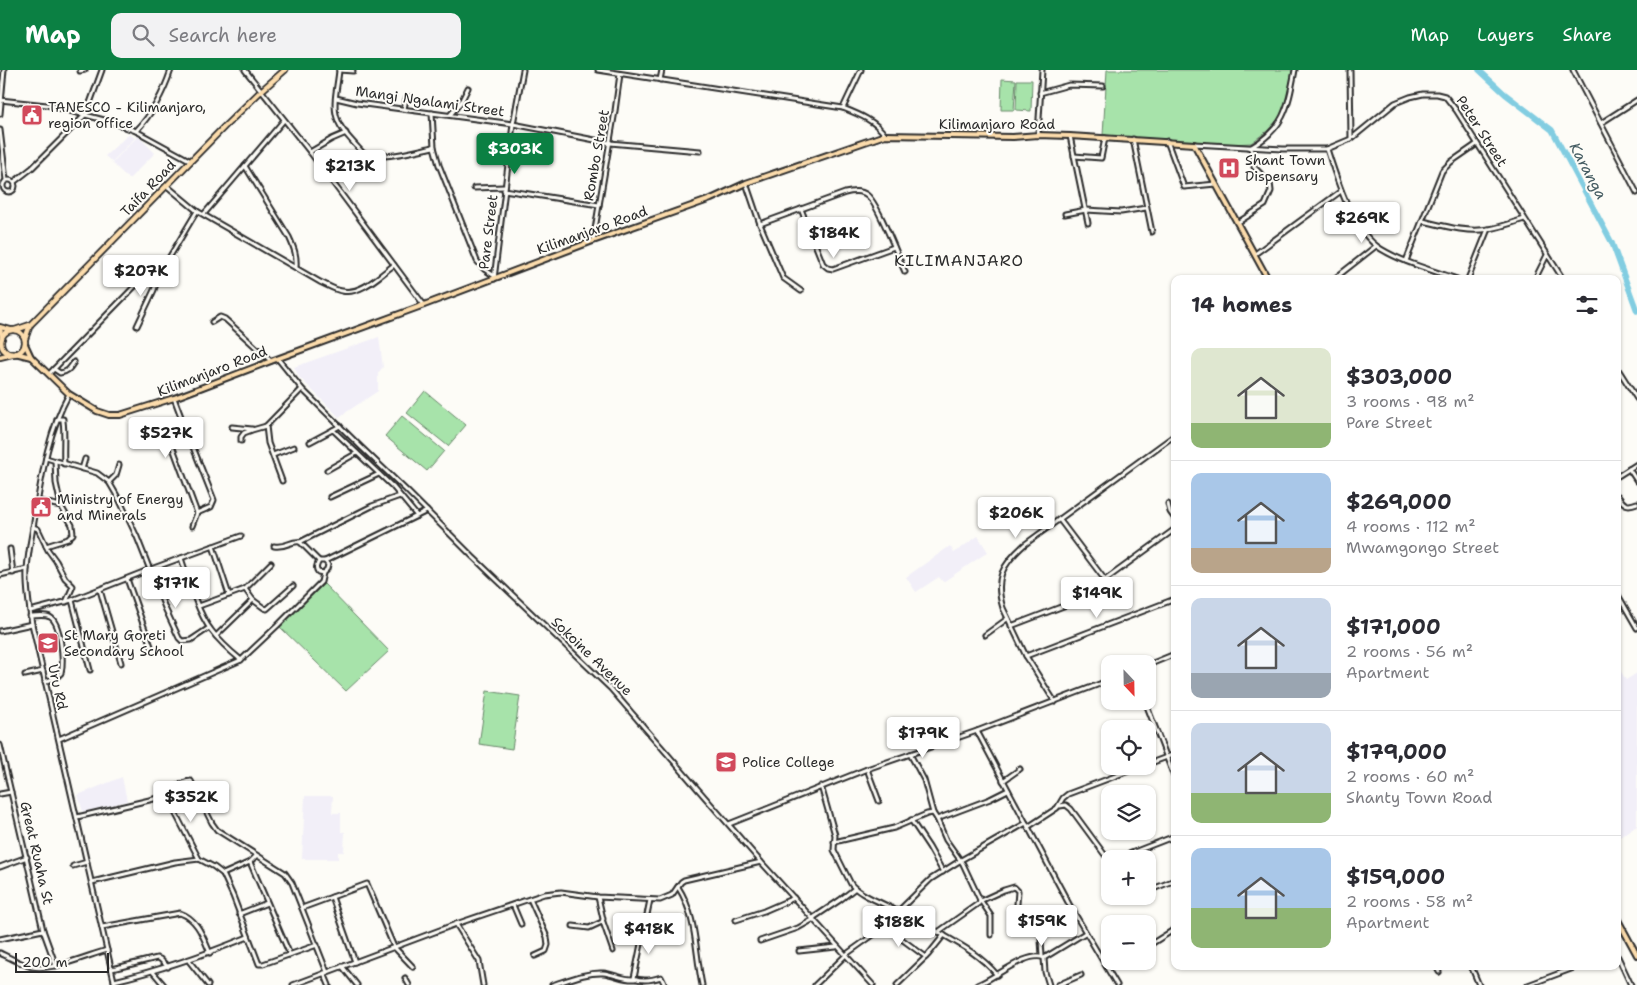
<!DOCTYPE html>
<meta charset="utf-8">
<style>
:root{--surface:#fff;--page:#f2f2f3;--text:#2b2b33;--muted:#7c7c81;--line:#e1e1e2;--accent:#0b8043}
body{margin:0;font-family:"Shantell Sans",sans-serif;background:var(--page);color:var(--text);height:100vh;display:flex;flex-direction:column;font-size:19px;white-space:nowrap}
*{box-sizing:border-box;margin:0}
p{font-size:16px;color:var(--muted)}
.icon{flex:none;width:28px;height:28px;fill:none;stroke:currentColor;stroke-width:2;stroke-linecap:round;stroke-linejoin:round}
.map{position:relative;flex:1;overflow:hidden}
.side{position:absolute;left:1171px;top:205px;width:450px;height:695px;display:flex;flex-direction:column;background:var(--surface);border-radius:10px;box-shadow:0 1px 4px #0004}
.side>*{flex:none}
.needle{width:32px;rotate:158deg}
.controls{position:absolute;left:1101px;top:585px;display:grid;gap:10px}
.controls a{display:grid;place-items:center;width:55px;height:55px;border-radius:10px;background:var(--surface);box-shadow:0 1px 4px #0004;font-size:25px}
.scale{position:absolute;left:15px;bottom:12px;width:94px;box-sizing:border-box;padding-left:5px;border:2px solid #2b2b2b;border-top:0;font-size:14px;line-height:18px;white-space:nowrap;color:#2b2b2b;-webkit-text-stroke:4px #fdfcf7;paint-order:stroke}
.price{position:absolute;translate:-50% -42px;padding:0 11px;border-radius:5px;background:#fff;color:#222;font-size:16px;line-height:32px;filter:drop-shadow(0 1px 2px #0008)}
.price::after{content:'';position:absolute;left:50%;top:30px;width:15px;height:11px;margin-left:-8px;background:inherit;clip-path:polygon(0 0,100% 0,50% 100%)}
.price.active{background:var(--accent);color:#fff}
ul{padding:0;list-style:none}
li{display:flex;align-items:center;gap:15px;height:125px;padding:0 20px}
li+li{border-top:1px solid var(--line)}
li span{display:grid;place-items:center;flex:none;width:140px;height:100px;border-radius:10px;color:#555}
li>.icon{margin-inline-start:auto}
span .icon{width:60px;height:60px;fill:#fffc;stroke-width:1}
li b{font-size:21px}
h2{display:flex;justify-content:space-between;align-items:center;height:60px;padding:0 20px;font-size:21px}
header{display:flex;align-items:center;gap:30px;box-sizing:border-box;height:70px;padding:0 25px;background:var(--accent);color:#fff}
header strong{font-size:24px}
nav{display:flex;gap:28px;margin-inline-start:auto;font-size:18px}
.search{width:350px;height:45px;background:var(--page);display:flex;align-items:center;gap:12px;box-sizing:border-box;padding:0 18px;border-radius:10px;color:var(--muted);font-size:19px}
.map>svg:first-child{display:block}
</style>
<header>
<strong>Map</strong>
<div class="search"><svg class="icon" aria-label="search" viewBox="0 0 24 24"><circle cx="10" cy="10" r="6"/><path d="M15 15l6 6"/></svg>Search here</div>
<nav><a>Map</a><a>Layers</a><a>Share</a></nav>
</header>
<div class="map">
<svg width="1637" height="915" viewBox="0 0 1637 915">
<rect width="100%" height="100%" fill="#fdfcf7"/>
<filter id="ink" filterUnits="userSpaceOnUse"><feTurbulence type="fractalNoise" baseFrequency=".02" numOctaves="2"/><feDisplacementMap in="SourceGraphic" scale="10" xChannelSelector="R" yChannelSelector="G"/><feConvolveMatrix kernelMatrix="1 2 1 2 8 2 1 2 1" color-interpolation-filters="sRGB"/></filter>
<g filter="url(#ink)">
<g fill="#f2eff8">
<polygon points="129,64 135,68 112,92 105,86"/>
<polygon points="138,66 155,83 129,109 112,93"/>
<polygon points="379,267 383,297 378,303 378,321 339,347 299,307 294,297"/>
<polygon points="978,466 988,482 943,512 939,507 916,522 906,507 950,476 954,483"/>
<polygon points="1618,597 1626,610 1637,603 1637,756 1618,768"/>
<polygon points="122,707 127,731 83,742 78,725"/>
<polygon points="305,726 333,726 332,743 341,743 341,762 345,762 344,782 338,782 338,789 302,789"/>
</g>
<g fill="#a7e3aa" stroke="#69876a">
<polygon points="1107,0 1293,0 1283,44 1267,61 1251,73 1233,74 1103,65"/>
<polygon points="1002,9 1016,10 1014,40 1001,40"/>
<polygon points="1017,10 1032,10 1031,41 1016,40"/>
<polygon points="425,321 466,355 448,376 407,343"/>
<polygon points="402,346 444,381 427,401 385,366"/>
<polygon points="324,514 389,581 346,621 280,557"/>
<polygon points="487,621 520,626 512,679 479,674"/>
</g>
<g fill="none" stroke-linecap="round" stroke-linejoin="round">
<polyline stroke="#82cde1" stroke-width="5.5" points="1479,0 1505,24 1552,60 1612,173 1637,241"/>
<g stroke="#2b2b2b" stroke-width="7">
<g id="minor">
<polyline points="245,0 310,82 424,235"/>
<path d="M339,0C338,15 332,33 337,48C341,61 354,73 363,83C377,92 418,80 434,77"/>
<polyline points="339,0 353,1"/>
<path d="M598,0L843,38C858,44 876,51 885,65"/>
<polyline points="1573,0 1637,123"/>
<polyline points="80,1 85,0"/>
<polyline points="1350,1 1351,68"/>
<polyline points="660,10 662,0"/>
<polyline points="1040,23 1069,15 1103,16"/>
<polyline points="336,28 357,33 513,54 610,73 700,81"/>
<polyline points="0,30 47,35 108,51 136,61 191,91"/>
<polyline points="843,38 861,0"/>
<polyline points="404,39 406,29 411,27"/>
<polyline points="432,43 434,77 439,95 477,191 484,199 493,205"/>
<polyline points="0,44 4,0"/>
<polyline points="450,45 461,32 468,18"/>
<polyline points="1601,53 1637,30"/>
<polyline points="0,60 6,110"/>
<path d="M136,61C153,43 163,24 171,0"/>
<polyline points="1038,65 1042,0"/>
<polyline points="1070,66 1088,153"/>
<polyline points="1133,69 1152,162"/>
<polyline points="1167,71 1184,117 1216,114"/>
<polyline points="1194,74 1283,79 1327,79 1351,69 1395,33 1410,27 1423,24 1437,24 1445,26 1456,40 1563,209"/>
<path d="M1250,78C1285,58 1288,37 1295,0"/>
<path d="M1327,79C1337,110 1352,161 1381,179C1404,193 1432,200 1457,209"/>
<polyline points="310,82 332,69 346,63"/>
<polyline points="1074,86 1101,88 1105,68"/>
<path d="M245,96L289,167C294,178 297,185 296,197"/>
<circle cx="9" cy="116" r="6"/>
<polyline points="14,112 32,98 86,44 102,0"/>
<polyline points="746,113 760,154 783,208 801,221"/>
<path d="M167,116L197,141L320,212C327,215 335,220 342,221C361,225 380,205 394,195"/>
<polyline points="474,118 504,117"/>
<polyline points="504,120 599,135"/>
<polyline points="801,139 823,194 828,198 833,199 894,177"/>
<polyline points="204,144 284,50"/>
<polyline points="1065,144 1086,140 1121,142 1146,138"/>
<path d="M1423,151C1444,156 1467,163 1489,159C1501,157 1512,153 1524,149"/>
<polyline points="1237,153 1265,135 1271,121 1270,113 1254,97 1251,78"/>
<path d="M760,154L845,123C853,121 861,120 867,125C878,133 898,187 905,202"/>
<polyline points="593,171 615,41 620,4"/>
<polyline points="1255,184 1341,121"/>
<polyline points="1406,191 1442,101 1451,92 1477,74"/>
<polyline points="494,209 513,54 523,0"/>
<polyline points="1334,209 1376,176"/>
<polyline points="1468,209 1488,159"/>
<polyline points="1535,209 1547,185"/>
<polyline points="212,252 220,247 225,249 271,291"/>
<polyline points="137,256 154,220 159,205"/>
<polyline points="278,289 302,319 361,377 406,420 473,487 611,619 761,792 873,915"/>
<path d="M54,299L60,303C68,302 70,298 74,292"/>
<polyline points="1618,299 1637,329"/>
<polyline points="49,304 135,216 160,203 197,141"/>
<path d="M69,324C48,362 42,404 35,446C32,464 28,482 27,500C26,518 29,536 32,554L115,915"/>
<polyline points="174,328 183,352 173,373 173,378 197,443"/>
<path d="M57,349H63V351C65,365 63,379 64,394"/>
<polyline points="183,352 214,430 211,437 197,443"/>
<polyline points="232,357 252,359"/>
<polyline points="333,360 393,417 417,446"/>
<polyline points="241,371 241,367 244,363 252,360 266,356"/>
<polyline points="310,372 340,356"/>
<polyline points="273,385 294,377"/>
<polyline points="46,388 97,403 109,412 120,431 137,467 165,538 179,568 182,571 191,570 209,558"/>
<polyline points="55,391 56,413 61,436"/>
<polyline points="82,399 85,389"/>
<polyline points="1629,399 1637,411"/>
<polyline points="327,400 357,383"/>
<polyline points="1618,406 1637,394"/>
<polyline points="282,411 268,373 266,356 302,319"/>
<polyline points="109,412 116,405 119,395"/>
<path d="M1618,426C1624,435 1627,437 1637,433"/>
<polyline points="330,427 379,404"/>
<polyline points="38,431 61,436 72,455 73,464 68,469 46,476"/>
<polyline points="1168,434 1170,442 1175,449"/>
<polyline points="1059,449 1105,510"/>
<polyline points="192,456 197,443"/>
<polyline points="33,457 38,459 48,480 56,491 65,508 73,516 66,532"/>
<polyline points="300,472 372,436 400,426"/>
<polyline points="213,476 229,525"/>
<path d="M274,476C287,478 291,470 300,472L319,491"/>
<polyline points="10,479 13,503"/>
<path d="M181,488C188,509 198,543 211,560C219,571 230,581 241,590"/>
<polyline points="325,491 427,441"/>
<polyline points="0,505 27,499"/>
<polyline points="127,509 153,582"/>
<polyline points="245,519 271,493"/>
<polyline points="100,520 121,593"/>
<polyline points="1618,525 1637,558"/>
<polyline points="72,530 90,600"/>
<polyline points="199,536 245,519 253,530"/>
<polyline points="30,541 72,530 151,499 241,466"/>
<path d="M30,546C37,546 44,544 50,547C61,553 64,591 61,603L57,607L45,612"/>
<polyline points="1011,556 1087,527 1105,510 1175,459"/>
<polyline points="0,561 32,554"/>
<polyline points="985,565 1007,549"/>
<polyline points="216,566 253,530 264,538 267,539 293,516"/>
<polyline points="1026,586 1175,529"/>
<polyline points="1148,595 1175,584"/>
<polyline points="25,605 43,601"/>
<polyline points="1145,631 1175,709"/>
<path d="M1055,632L1026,586L1003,538C994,509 1002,495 1024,475L1175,365"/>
<polyline points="977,661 1069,834 1117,915"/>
<path d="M59,669L241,590L277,556L321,512L323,503L327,499L328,495L325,491H319C317,495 315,498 318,502L323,503"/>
<polyline points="0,675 43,860 56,896"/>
<polyline points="910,684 924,710 933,743"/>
<polyline points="1148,694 1175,684"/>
<polyline points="867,699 879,731"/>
<polyline points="1003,711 1020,699"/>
<path d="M821,716L835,765L834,780L851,814C860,826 885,833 898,842"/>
<polyline points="0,724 11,722"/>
<polyline points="166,725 199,789"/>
<polyline points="1060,736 1066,735 1071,739 1110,792"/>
<path d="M77,747L158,728C169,724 180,711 191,711L212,753L217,760L285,803L292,813L327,902"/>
<polyline points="937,749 990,729 1008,720"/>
<polyline points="911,750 929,777 943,802"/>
<polyline points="729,754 867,699 977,661 1110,610"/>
<polyline points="1028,757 1057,738 1063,728 1068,724 1142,696"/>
<polyline points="834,772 894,758 927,744 933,743 937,749 946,770 963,794 980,830 979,833 938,862"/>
<polyline points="1116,789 1175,766"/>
<polyline points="250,792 290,885"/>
<polyline points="73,796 87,792"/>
<polyline points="0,797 27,787"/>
<polyline points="223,804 250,792 256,786"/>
<polyline points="92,812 175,792 199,789 214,797 223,804 233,826 259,894 263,894 317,875"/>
<path d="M678,817C697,846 695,882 702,915"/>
<polyline points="1148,821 1175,810"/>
<polyline points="332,827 355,892"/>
<polyline points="530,829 547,867 548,875 546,881 535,886"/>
<path d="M650,830L634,908C643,912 652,910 661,907L665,915"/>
<polyline points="980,831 1004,820 1014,817 1018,821 1017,834"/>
<polyline points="981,831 991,846 991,865"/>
<polyline points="513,835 521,854"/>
<polyline points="302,838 367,814 394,877 413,897"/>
<path d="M901,840C911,845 920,853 931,858C955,872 979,883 997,905"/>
<polyline points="239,844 267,833"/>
<polyline points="813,848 840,830 854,819"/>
<polyline points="736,850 764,841 794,828"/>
<polyline points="603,852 613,881"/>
<polyline points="886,853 903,870 926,887"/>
<polyline points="456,854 479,891 483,915"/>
<polyline points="573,856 589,858 602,852 603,849 598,827"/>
<path d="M102,857L180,843C198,849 203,867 210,883"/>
<polyline points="0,869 43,860"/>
<polyline points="760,871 798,858 814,849"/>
<polyline points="1148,876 1175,859"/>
<polyline points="799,881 836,877"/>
<path d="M0,883C10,888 21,894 32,897C53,901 86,886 107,880"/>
<polyline points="1042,886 1041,870 1045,856"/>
<polyline points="1618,887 1631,915"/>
<polyline points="189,891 208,915"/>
<polyline points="1105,893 1110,891"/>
<polyline points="342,896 357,915"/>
<polyline points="1436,896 1439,902"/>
<polyline points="1471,896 1479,915"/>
<polyline points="112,899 157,888 160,889 168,897"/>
<polyline points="153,902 164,915"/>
<polyline points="324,903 329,915"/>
<polyline points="405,908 409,915"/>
<path d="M114,911C161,900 204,885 248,867"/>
<polyline points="293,915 456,854 544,824 561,822 598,827 660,830 672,825 681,812 684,810 761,792"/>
<path d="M552,915C568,910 587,902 603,903C614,904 624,910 635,909"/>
<polyline points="815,915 848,883 876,863 931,809 961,790 1026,753"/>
<polyline points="897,915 928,885 944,865"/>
<path d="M977,915C994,909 1028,880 1044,888"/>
<polyline points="1049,915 1045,902 1044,888 1085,863"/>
<polyline points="1058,915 1081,905"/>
<polyline points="1528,915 1579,896"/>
</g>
</g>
<g stroke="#2b2b2b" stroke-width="8">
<g id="major">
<polyline points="0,257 11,260"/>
<polyline points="0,258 2,268"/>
<polyline points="25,274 31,287 69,324 97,341 109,345 120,345 174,328 271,291 424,235 593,171 711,129 746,113 885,65 1013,67 1038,65 1070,66 1194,74 1268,209"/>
<polyline points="15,283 31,287"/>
<polyline points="1618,850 1637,885"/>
</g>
</g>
<g stroke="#2b2b2b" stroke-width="8">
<g id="highway">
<polyline points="15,260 30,255 37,248 224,57 261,21 285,0"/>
<circle cx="13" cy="272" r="12"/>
<polyline points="25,269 30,255"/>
<polyline points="0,287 12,284"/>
</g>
</g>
<use href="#minor" stroke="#fdfcf7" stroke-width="3"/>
<use href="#major" stroke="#fcdcac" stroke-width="4"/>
<use href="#highway" stroke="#fcdcac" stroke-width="4.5"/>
</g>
</g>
<defs>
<g id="civic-square" transform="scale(1.125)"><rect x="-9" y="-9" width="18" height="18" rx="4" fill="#d1495b" stroke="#fdfcf7"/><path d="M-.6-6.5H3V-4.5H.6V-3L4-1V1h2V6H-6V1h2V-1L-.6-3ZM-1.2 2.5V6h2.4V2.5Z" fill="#fff"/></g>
<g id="hospital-square" transform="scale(1.125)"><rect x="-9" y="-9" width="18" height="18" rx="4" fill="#d1495b" stroke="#fdfcf7"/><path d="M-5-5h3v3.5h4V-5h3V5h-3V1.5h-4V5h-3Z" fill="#fff"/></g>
<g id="school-square" transform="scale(1.125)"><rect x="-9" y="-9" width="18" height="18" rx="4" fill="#d1495b" stroke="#fdfcf7"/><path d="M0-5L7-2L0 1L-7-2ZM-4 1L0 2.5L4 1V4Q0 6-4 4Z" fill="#fff"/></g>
<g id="university-square" transform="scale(1.125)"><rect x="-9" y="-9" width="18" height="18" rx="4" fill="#d1495b" stroke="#fdfcf7"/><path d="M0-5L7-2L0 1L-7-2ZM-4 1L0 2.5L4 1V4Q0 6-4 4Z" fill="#fff"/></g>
</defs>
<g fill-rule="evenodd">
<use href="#civic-square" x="32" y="45"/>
<use href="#hospital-square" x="1229" y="98"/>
<use href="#civic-square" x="41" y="437"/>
<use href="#school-square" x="48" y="573"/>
<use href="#university-square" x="726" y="692"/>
</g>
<g text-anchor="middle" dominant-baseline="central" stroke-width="4" stroke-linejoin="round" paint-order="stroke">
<g font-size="14" fill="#2b2b2b" stroke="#fdfcf7">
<text transform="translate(430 31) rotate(8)">Mangi Ngalami Street</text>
<text x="997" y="54">Kilimanjaro Road</text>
<text transform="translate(1482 61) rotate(57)">Peter Street</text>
<text transform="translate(596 85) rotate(-80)">Rombo Street</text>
<text transform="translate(148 118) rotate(-46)">Taifa Road</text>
<text transform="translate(592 160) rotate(-20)">Kilimanjaro Road</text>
<text transform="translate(488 162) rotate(-83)">Pare Street</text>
<text transform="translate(212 301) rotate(-21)">Kilimanjaro Road</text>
<text transform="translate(592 586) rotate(44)">Sokoine Avenue</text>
<text transform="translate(58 617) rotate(77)">Uru Rd</text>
<text transform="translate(37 783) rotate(77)">Great Ruaha St</text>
</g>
<g font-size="14" fill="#2b2b2b" stroke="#fdfcf7" text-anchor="start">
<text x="48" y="37">TANESCO - Kilimanjaro,<tspan x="48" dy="16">region office</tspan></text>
<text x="1245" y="90">Shant Town<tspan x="1245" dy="16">Dispensary</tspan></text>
<text x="57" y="429">Ministry of Energy<tspan x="57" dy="16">and Minerals</tspan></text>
<text x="64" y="565">St Mary Goreti<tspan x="64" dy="16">Secondary School</tspan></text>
<text x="742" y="692">Police College</text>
</g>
<g font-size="15" font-style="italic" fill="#455c62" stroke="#fdfcf7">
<text transform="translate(1588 101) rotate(62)">Karanga</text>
</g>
<g font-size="16" letter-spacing="1" fill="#2b2b2b" stroke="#fdfcf7">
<text x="959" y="190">KILIMANJARO</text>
</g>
</g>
</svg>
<div class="controls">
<a><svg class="needle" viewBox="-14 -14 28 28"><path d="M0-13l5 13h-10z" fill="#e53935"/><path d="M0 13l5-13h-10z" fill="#7c7c81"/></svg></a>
<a><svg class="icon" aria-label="locate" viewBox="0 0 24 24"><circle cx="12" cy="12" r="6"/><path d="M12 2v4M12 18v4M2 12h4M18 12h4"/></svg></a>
<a><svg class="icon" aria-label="layers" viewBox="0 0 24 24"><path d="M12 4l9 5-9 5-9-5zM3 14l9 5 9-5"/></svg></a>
<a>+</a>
<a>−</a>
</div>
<div class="scale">200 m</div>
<b class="price active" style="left:515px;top:105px">$303K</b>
<b class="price" style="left:350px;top:122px">$213K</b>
<b class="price" style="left:1362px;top:174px">$269K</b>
<b class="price" style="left:834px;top:189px">$184K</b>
<b class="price" style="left:141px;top:227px">$207K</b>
<b class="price" style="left:166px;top:389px">$527K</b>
<b class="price" style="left:1016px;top:469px">$206K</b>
<b class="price" style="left:176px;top:539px">$171K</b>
<b class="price" style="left:1097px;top:549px">$149K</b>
<b class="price" style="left:923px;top:689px">$179K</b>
<b class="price" style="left:191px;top:753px">$352K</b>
<b class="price" style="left:1042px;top:877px">$159K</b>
<b class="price" style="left:899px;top:878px">$188K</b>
<b class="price" style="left:649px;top:885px">$418K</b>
<section class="side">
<h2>14 homes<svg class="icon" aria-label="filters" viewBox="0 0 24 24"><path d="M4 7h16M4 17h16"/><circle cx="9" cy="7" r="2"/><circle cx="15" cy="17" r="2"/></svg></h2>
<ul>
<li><span style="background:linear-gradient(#dfe7d0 75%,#8fb573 0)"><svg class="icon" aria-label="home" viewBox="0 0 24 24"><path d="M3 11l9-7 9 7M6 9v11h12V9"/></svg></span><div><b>$303,000</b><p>3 rooms · 98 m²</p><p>Pare Street</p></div></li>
<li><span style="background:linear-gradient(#a9c7e8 75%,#b9a48a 0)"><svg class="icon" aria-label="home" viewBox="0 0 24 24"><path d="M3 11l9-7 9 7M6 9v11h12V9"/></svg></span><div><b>$269,000</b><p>4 rooms · 112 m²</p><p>Mwamgongo Street</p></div></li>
<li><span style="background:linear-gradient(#c9d6e8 75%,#9aa5b1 0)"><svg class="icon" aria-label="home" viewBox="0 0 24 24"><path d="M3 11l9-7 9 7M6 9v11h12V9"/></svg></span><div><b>$171,000</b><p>2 rooms · 56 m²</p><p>Apartment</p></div></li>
<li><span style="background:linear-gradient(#c9d6e8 70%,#8fb573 0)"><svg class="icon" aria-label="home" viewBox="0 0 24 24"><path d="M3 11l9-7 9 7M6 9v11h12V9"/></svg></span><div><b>$179,000</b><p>2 rooms · 60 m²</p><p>Shanty Town Road</p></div></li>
<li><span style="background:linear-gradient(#a9c7e8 60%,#8fb573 0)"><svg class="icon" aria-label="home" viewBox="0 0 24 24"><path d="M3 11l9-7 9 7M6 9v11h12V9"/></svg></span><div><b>$159,000</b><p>2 rooms · 58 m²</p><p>Apartment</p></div></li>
</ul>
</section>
</div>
